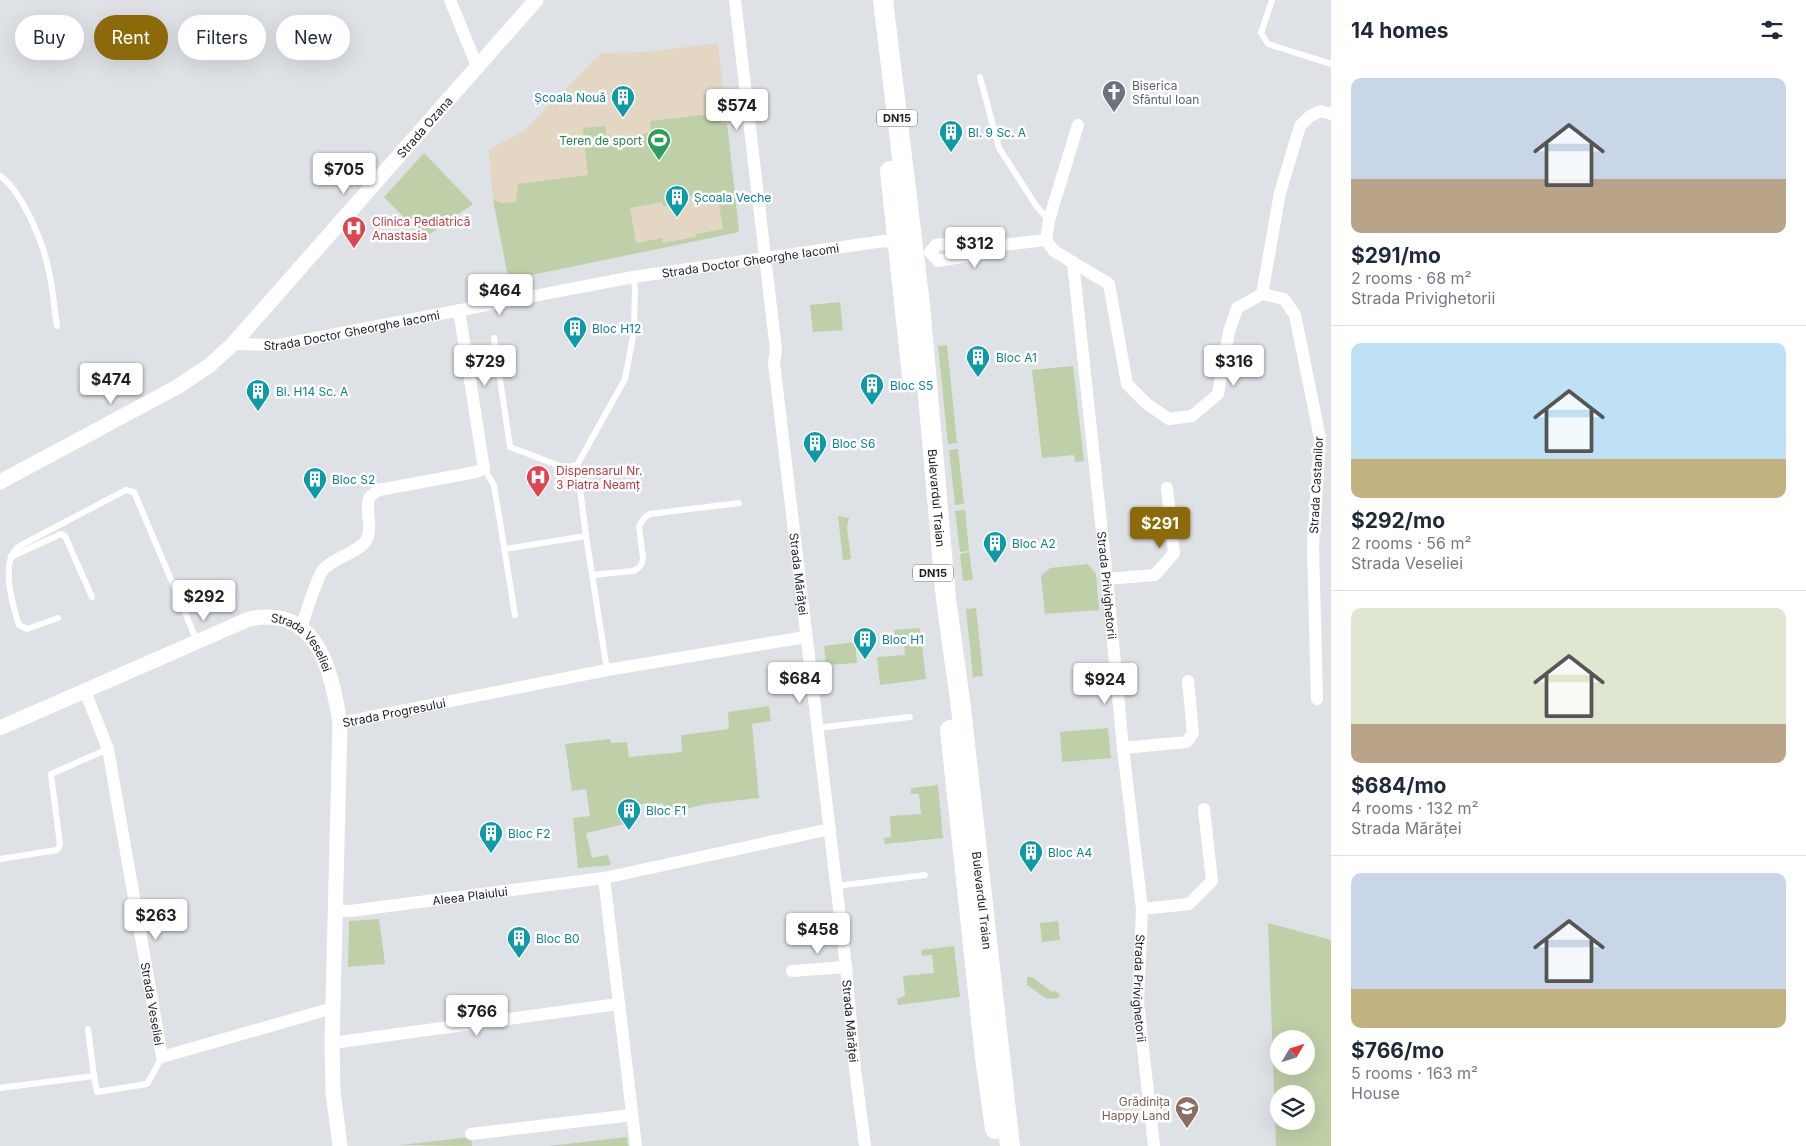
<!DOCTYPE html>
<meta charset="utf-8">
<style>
:root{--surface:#fff;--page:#f6f6f7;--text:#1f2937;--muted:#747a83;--line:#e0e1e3;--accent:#8c6909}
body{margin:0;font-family:Inter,sans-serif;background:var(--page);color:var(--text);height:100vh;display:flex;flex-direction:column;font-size:19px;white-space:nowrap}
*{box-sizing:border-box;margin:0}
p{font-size:16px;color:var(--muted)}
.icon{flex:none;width:28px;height:28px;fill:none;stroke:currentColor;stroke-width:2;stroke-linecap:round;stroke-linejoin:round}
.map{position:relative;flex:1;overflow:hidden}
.details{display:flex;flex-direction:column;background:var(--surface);width:475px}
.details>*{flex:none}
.guide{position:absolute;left:15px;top:15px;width:475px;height:45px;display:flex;gap:10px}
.needle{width:32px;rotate:52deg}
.buttons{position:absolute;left:1270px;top:1030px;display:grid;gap:10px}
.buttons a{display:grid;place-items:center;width:45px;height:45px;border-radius:50%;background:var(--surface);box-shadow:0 5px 20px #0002;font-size:25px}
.price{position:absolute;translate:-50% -42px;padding:0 11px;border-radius:5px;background:#fff;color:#222;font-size:16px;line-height:32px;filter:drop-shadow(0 1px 2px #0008)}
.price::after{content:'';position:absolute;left:50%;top:30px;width:15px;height:11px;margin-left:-8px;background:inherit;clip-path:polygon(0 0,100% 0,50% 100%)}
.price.current{background:var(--accent);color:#fff}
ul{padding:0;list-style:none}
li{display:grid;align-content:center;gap:10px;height:265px;padding:0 20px}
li+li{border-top:1px solid var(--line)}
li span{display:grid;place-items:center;height:155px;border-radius:10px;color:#555}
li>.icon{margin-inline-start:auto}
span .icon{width:90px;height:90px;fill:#fffc;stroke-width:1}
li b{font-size:21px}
h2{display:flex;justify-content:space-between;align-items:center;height:60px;padding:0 20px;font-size:21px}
.pill{padding:0 18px;border-radius:22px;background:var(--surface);box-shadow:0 5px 20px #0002;font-size:18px;line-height:45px}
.pill.current{background:var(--accent);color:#fff}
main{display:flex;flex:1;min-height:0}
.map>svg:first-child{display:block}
</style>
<main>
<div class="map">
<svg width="1331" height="1146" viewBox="0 0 1331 1146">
<rect width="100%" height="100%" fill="#dee2e7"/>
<polygon fill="#e3d6c2" points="718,43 739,232 522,277 508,276 493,200 489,150 525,130 601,53 648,52"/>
<g fill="#bfcfa8" fill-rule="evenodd">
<path d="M721,113V123H727L739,232L522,277L508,276L493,200L502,203L516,202L518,184L588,175L583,131L584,128L605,126L607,139L651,133L650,121ZM717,192L723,229L696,234V237L663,243L662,238L636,243L630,208L662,202L663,206L687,202L686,197Z"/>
<polygon points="424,153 473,204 424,238 384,197"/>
<polygon points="840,302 843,330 813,332 810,305"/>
<polygon points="947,345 957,443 948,444 938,346"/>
<polygon points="1073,366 1084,461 1075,462 1074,455 1042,458 1032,370"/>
<polygon points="958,449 964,504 955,505 949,450"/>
<polygon points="965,510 969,551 960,552 955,511"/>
<polygon points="838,516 849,518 847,528 851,559 843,560"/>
<polygon points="969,552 973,580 963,581 960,554"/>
<polygon points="1088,564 1096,574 1099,610 1045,614 1041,576 1050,568"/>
<polygon points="976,608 983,676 973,677 966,609"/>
<polygon points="920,628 926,679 880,685 877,657 905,655 903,637 895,638 894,630"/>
<polygon points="855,642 857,663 826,665 824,646"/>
<polygon points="769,706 771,721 752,724 759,798 706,804 666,814 663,803 649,806 648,803 636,805 636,809 622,812 625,824 586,833 592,858 608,855 611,865 578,868 573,818 590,816 586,789 572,791 565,744 610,739 611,743 627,742 629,757 682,752 681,735 729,729 728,712"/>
<polygon points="1108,728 1111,758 1062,762 1060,732"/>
<polygon points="938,785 943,838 885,844 884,838 891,837 890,816 921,814 919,794 911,794 911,788"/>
<polygon points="379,919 385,964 348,967 349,921"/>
<polygon points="1058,921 1060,940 1042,942 1040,923"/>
<path d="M1268,923L1331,940V1146H1276ZM1279,1039H1306V1066H1279ZM1279,1094H1306V1121H1279Z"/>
<polygon points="954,946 960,997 898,1005 897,999 905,996 903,976 934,973 932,955 922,956 921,950"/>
<polygon points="1027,977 1032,977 1052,992 1054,990 1060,995 1058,998 1047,999 1027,985"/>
<polygon points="471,1137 472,1146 400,1145"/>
<polygon points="627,1137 628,1146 549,1146"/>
</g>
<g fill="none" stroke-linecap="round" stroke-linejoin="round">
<g stroke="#fff" stroke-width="6">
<polyline points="1272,0 1261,33 1268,44 1331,64"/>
<polyline points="980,77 999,148 1037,207 1049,220"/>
<path d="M0,176C23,192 44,245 49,272C53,289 54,308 57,326"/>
<polyline points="494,338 510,447 565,468 577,465"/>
<polyline points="469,371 498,366"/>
<polyline points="484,469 494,485 515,615"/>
<polyline points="586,536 607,670"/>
<polyline points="505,549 586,536 577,465 625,379 634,331 635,288 633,277"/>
<polyline points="11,557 61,534 65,536 92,597"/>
<path d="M592,575L633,571C639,568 642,566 643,559L639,526L644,518L650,514L739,503"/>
<path d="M58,618L27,629L19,625C13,607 1,564 16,549C19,546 25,543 29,541L126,490L134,492L197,641"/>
<polyline points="817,728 910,717"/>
<polyline points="0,859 57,850 60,845 51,774 108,749"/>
<polyline points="836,886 925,875"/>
<polyline points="94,1076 97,1092 147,1084 162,1057"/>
<polyline points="0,1088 94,1076 88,1029"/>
</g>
<g stroke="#fff" stroke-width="12">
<polyline points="450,0 477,66"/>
<path id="s1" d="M735,0L776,350L774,363L846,967L855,1069L865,1146"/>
<polyline points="1046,240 1049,220 1078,125"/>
<polyline points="930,252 936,245 984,239 993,246 1046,240 1054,251 1109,284 1127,384 1147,404 1169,419 1192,416 1218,394 1229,332 1237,308 1262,294 1280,193 1300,126 1310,116 1321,111 1331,114"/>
<polyline points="930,252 938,261 987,253 993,246"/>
<path id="s2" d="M1073,262L1107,579L1123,748L1142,909L1138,1003L1154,1146"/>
<polyline points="1262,294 1284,299 1295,315 1320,438 1313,546 1317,699"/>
<path id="s3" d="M233,344L279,345L633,277L884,241L904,246"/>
<polyline points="1107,579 1155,575 1174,553 1167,488"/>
<path d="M301,627C306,614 316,579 323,570C333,557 360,553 367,539C373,526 364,507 370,497C372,494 376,492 379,490L476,472L484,469L459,310"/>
<path id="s4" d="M85,691L108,749L162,1057L333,1008"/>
<path id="s5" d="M340,723L607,670L805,637"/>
<polyline points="1123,748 1187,742 1193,733 1188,681"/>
<polyline points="1142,909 1189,904 1212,881 1204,809"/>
<path id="s6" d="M336,911H350L604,878"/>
<polyline points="792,971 846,967"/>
<polyline points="332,1043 618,1004"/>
<polyline points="471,1134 632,1115"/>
<polyline points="636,1146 604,878 830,829"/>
</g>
<g stroke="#fff" stroke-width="15">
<path id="s7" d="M0,482L177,387L210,365L233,344L536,0"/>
<path id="s8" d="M0,728L249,619C318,605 331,670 340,723L332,1043L333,1092L340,1146"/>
</g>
<g stroke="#fff" stroke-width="20">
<path id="s9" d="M883,0L920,305L946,599L961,708L1010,1146"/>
<polyline points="890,171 912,376"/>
<polyline points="950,730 985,1057 995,1129"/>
</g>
</g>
<defs>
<g id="church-pin" transform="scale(1.25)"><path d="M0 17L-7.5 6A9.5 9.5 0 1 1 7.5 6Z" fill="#6b7280" stroke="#fff"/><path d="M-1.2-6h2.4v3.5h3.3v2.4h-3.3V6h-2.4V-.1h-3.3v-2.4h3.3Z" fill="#fff"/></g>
<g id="building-pin" transform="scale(1.25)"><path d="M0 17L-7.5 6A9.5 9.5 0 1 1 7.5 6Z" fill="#0f9aa8" stroke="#fff"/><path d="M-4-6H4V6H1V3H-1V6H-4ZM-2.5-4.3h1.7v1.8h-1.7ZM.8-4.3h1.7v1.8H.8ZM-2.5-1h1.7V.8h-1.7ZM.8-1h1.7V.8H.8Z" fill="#fff"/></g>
<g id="stadium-pin" transform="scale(1.25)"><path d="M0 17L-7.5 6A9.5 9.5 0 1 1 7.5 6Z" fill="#2e9e5b" stroke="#fff"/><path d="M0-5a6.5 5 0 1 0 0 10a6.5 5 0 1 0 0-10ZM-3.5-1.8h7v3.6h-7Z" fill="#fff"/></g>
<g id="hospital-pin" transform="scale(1.25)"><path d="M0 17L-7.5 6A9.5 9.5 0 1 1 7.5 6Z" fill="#e0444e" stroke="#fff"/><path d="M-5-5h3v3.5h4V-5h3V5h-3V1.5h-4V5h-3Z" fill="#fff"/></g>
<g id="school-pin" transform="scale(1.25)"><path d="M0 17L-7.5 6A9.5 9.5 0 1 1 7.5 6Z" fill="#8d6e63" stroke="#fff"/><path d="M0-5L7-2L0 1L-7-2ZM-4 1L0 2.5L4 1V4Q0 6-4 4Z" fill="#fff"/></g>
</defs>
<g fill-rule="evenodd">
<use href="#church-pin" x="1114" y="92"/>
<use href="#building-pin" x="623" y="97"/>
<use href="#building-pin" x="951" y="132"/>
<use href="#stadium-pin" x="659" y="140"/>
<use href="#building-pin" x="677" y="197"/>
<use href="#hospital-pin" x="354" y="228"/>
<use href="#building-pin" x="575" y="328"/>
<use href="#building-pin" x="978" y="357"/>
<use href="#building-pin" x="872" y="385"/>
<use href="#building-pin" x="258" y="391"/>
<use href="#building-pin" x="815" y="443"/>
<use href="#hospital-pin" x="538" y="477"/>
<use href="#building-pin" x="315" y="479"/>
<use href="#building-pin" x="995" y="543"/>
<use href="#building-pin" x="865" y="639"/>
<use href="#building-pin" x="629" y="810"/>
<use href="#building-pin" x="491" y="833"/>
<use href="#building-pin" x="1031" y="852"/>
<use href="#building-pin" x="519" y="938"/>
<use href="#school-pin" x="1187" y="1108"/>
</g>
<g text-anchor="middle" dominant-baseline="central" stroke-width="5" stroke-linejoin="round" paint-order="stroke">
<g fill="#fff" stroke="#626264" stroke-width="1">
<rect x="877" y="109.5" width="40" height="17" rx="4"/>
<rect x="913" y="564.5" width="40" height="17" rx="4"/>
</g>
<g font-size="11" font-weight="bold" fill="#1e1f21">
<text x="897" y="118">DN15</text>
<text x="933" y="573">DN15</text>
</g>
<g font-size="12" fill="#5b616d" stroke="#fff" text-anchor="start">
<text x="1132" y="85">Biserica<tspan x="1132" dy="14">Sfântul Ioan</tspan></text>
</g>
<g font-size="12" fill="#0d838f" stroke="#fff" text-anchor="start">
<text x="606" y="97" text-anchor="end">Școala Nouă</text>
<text x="968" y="132">Bl. 9 Sc. A</text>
<text x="694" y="197">Școala Veche</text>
<text x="592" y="328">Bloc H12</text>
<text x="996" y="357">Bloc A1</text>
<text x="890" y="385">Bloc S5</text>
<text x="276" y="391">Bl. H14 Sc. A</text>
<text x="832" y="443">Bloc S6</text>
<text x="332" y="479">Bloc S2</text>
<text x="1012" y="543">Bloc A2</text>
<text x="882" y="639">Bloc H1</text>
<text x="646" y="810">Bloc F1</text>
<text x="508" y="833">Bloc F2</text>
<text x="1048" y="852">Bloc A4</text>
<text x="536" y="938">Bloc B0</text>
</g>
<g font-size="12" fill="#1e1f21" stroke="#fff">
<text stroke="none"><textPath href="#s7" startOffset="561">Strada Ozana</textPath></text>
<text stroke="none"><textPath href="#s3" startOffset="525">Strada Doctor Gheorghe Iacomi</textPath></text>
<text stroke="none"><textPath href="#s3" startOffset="120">Strada Doctor Gheorghe Iacomi</textPath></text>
<text transform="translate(1316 485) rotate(-87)">Strada Castanilor</text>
<text stroke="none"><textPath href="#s9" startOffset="501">Bulevardul Traian</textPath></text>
<text stroke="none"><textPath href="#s1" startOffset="578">Strada Mărăței</textPath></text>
<text stroke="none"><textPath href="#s2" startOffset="325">Strada Privighetorii</textPath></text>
<text stroke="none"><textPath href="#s8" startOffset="336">Strada Veseliei</textPath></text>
<text stroke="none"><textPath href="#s5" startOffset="55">Strada Progresului</textPath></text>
<text stroke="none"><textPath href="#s6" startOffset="135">Aleea Plaiului</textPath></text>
<text stroke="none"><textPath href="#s9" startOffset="906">Bulevardul Traian</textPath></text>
<text stroke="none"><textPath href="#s2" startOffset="730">Strada Privighetorii</textPath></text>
<text stroke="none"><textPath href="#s4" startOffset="321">Strada Veseliei</textPath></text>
<text stroke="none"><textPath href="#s1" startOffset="1028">Strada Mărăței</textPath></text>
</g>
<g font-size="12" fill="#27864d" stroke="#fff" text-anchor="end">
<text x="642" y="140">Teren de sport</text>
</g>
<g font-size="12" fill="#be3a42" stroke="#fff" text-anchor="start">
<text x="372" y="221">Clinica Pediatrică<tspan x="372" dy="14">Anastasia</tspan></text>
<text x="556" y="470">Dispensarul Nr.<tspan x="556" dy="14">3 Piatra Neamț</tspan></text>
</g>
<g font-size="12" fill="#785e54" stroke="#fff" text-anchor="end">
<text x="1170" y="1101">Grădinița<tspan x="1170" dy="14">Happy Land</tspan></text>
</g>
</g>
</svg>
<div class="buttons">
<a><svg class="needle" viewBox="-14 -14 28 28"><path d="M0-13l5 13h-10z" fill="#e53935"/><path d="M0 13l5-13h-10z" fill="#747a83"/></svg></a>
<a><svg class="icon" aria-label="layers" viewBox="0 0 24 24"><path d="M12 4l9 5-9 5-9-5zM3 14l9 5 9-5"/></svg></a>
</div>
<b class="price" style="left:737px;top:131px">$574</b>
<b class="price" style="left:344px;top:195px">$705</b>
<b class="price" style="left:975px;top:269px">$312</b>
<b class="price" style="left:500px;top:316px">$464</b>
<b class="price" style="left:485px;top:387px">$729</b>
<b class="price" style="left:1234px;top:387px">$316</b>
<b class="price" style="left:111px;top:405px">$474</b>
<b class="price current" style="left:1160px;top:549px">$291</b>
<b class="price" style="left:204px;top:622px">$292</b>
<b class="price" style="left:800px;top:704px">$684</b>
<b class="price" style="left:1105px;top:705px">$924</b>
<b class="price" style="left:156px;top:941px">$263</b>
<b class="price" style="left:818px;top:955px">$458</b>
<b class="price" style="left:477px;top:1037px">$766</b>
<div class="guide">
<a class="pill">Buy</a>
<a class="pill current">Rent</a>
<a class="pill">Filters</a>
<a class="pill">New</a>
</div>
</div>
<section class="details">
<h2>14 homes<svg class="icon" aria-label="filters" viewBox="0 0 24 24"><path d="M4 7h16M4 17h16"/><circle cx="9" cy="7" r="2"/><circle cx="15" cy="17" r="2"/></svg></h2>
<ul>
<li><span style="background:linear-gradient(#c9d6e8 65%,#b9a48a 0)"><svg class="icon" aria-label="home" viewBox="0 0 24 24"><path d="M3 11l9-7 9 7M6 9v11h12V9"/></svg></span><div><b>$291/mo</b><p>2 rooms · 68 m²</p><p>Strada Privighetorii</p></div></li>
<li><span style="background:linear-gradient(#bfe0f5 75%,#c2b280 0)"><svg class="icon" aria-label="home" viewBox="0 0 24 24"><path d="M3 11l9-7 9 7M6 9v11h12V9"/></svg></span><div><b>$292/mo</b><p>2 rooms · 56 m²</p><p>Strada Veseliei</p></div></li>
<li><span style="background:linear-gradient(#dfe7d0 75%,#b9a48a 0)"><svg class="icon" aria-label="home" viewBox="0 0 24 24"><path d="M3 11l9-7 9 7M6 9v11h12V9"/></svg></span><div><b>$684/mo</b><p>4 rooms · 132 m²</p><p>Strada Mărăței</p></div></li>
<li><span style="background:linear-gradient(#c9d6e8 75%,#c2b280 0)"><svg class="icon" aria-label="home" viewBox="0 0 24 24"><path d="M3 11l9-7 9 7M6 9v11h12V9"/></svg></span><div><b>$766/mo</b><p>5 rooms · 163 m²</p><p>House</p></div></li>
</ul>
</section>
</main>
